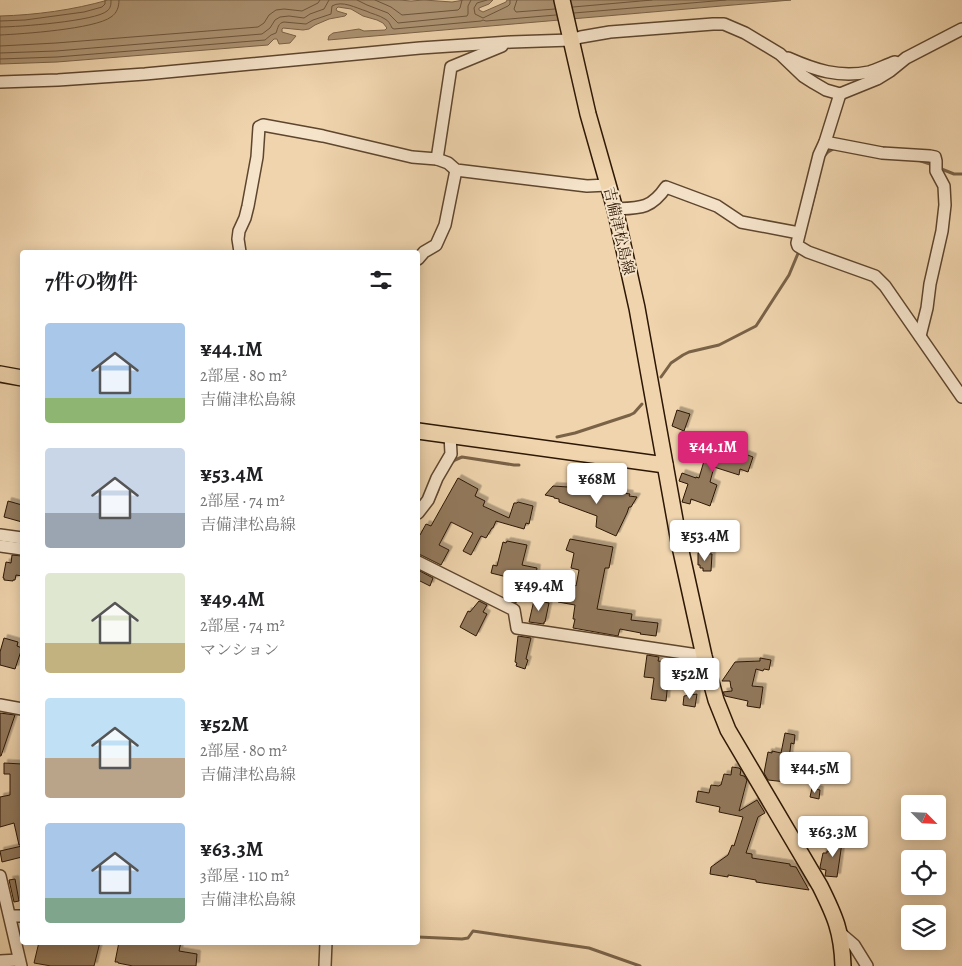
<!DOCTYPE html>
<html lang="ja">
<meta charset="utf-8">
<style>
:root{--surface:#fff;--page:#f6f6f6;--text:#202124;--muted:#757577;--accent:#db2777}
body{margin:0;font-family:Alegreya,"Noto Serif JP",serif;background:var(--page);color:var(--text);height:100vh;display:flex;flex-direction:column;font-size:19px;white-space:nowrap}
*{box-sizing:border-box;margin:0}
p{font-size:16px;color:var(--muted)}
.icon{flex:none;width:28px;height:28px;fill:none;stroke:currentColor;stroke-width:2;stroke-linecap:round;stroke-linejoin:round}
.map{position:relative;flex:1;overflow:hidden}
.details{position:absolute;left:20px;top:250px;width:400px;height:695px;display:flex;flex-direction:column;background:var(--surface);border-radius:5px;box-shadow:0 2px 12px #0003}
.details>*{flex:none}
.needle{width:32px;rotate:114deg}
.fabs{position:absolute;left:901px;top:795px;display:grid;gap:10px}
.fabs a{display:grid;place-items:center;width:45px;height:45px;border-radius:5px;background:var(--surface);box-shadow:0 2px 12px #0003;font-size:25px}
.price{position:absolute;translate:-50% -42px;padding:0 11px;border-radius:5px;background:#fff;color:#222;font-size:16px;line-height:32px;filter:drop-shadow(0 1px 2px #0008)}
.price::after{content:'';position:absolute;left:50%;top:30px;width:15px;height:11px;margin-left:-8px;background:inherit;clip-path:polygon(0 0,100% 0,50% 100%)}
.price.selected{background:var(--accent);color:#fff}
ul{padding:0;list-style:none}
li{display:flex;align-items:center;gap:15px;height:125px;padding:0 25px}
li span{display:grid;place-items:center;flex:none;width:140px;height:100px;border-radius:5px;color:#555}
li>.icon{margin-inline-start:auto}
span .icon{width:60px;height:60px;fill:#fffc;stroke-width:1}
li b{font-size:21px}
h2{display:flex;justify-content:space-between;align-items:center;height:60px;padding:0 25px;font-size:21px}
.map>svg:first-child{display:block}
</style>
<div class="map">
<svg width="962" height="966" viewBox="0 0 962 966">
<defs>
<filter id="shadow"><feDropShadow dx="3.5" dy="-3.5" stdDeviation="0" flood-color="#0004"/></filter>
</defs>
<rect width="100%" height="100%" fill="#efd4ad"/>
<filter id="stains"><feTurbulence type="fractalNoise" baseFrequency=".004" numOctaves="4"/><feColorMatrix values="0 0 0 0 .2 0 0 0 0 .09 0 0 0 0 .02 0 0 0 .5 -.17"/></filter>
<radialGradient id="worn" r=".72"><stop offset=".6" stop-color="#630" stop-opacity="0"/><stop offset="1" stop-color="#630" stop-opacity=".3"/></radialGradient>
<path fill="#ad9474" stroke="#7a6247" d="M108,0H399L411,1L424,0L452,2L464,0H493L489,4L479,8V10L483,12L506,2L507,0H791L328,40L329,36L333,33L359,29L364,31L385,30L387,28L383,23L377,20L363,16L351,9L338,7L336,9L337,11L347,14L345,16L329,19L315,25L309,29L303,30L283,28L282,29V32L296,36L290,43L279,44L277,39H274L268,45L57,62L0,64V16C36,15 73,10 108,0Z"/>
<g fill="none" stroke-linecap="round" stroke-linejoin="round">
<g stroke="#6d563c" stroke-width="1">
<polyline points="357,0 367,5 388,13 398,23 467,16 468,14 468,6 471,0"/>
<polyline points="375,0 391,7 402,15 458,10 460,8 462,0"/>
<polyline points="487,0 477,3 474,8 475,14 483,18 508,6 510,4 510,0"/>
<polyline points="517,0 514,9 516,12 555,9"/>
<polyline points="573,7 652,0"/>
<polyline points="574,13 726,0"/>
<polyline points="0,21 25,20 84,12 102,7 105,4 105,0"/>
<path d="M0,27C18,27 96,21 107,11C111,8 111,4 111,0"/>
<path d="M0,35C22,34 95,29 111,17C117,13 119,7 119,0"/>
<polyline points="0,46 56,43 258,27 264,23 269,15 276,10 284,9 302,11 318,3 320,0"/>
<polyline points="0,53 56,51 262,34 270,28 275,20 280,17 289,16 304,18 310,14 324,9 329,0"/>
<path d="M0,59L57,57L265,40L271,35L276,33C278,28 278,23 284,22L306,24L313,20L331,14L332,6C342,0 356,8 366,11C372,14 379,15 385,19C389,21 390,24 392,28L394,29L481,21L483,20L486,21L556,15"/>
</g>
<g stroke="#7a6247" stroke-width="3">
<polyline points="824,156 828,152 835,148"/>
<polyline points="918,160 933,165"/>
<polyline points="939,168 954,174 962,174"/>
<polyline points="809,216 818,181"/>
<polyline points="661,377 671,363 683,355 689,352 719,345 756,326 789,275 799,251"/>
<polyline points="557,437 575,433 630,415 634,413 642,404"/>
<polyline points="451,463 455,460 462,457 514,465 519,465"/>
<polyline points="432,503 438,490"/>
<polyline points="418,937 462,939 468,938 473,931 589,948 640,966"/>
</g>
</g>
<g fill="#92795c" stroke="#2d1704" filter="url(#shadow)">
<polygon points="677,410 690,414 684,431 672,426"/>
<polygon points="690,437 700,440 697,449 687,446"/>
<polygon points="706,443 745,456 745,454 753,457 748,472 740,469 739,475 714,467 710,482 717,485 710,506 691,499 690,504 682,502 688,484 679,481 682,473 696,478 696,477 699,478 704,461 701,460"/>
<polygon points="458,478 478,489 475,496 485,501 483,506 509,518 514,503 517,503 518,502 533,506 529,524 526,523 524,529 496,521 493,528 492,528 486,538 481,536 471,555 463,551 473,533 451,522 439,545 449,550 441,565 421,555 418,555 418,534 420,535 426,524 431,526"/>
<polygon points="569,485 630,494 629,496 637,497 631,507 629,507 627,513 616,536 596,527 597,516 559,502 559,499 554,498 554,497 545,495 553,486 568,487"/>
<polygon points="8,501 22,505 22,522 4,517"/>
<polygon points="570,539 613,547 609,568 605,568 597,609 632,614 631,620 658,623 656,636 640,634 641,633 620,629 618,636 573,628 575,619 573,619 575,605 558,602 560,594 573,596 575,585 576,586 579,570 571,568 574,553 566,550"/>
<polygon points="507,541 527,545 522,565 537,568 535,581 521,578 516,603 508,599 509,592 508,591 511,578 491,573 493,565 497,566 503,542 506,543"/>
<polygon points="698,553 712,554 711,571 703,571 703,568 700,568 700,565 698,565"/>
<polygon points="12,555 22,556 22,576 16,575 15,580 13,580 13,581 4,580 4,578 3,578 6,562 11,563"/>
<polygon points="418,570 433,578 430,586 418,580"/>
<polygon points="534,600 549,603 545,622 544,622 544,624 529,622"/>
<polygon points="479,601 487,605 483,612 487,614 476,636 460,627 468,611 470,612"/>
<polygon points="518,636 531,638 526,659 528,660 525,669 516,666 517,663 515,662"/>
<polygon points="4,638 18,642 17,646 22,648 15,669 0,665 0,652"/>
<polygon points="647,655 659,657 658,661 665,662 663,670 681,669 681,660 693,662 693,664 696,664 701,681 668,681 666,701 651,699 654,678 644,677"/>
<polygon points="760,658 771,660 769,670 764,669 763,671 756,669 752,686 763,687 760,708 747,706 748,701 725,696 723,692 732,691 732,688 731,688 730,681 722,681 735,662 760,661"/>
<polygon points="697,694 695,707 683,705 684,696"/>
<polygon points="0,713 15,715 1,756 0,756"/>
<polygon points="785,733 795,735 794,744 791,743 786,782 768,780 764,773 768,752 772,753 772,751 781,753"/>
<polygon points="4,763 22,764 22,845 19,845 14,823 0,827 0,797 10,795 10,774 4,774"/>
<polygon points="732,767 739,768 741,770 740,775 744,776 747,780 739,811 757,800 765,813 758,817 746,853 752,854 752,858 790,864 790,866 796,867 809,890 756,882 756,880 728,875 728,877 710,874 711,867 728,855 732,845 734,846 743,817 719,812 720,807 696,802 698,791 709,793 711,785 719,786 720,785 721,785 724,774 731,775"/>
<polygon points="812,788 820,790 819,799 810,797"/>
<polygon points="805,829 809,836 804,840 799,832"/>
<polygon points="834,835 843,836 837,877 825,876 826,870 821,869 820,867 823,853 827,853 827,851 831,852"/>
<polygon points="22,846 22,857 2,862 0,851"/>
<polygon points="15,879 19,901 14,902 9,880"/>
<polygon points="39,942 100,942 94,966 51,966 34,963"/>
<polygon points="119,942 181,942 179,951 197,954 196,966 133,966 118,963 118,962 115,962"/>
</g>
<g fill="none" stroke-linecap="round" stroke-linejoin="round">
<g stroke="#5e462e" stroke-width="14">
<g id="minor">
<polyline points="502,46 451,67 437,159 448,163 456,170 587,186 608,185"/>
<path d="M788,58C815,70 839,78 869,72C877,70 886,65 895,62"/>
<polyline points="0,82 58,80 145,74 420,48 511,42 571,40 581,37 610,32 713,24 724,24 745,33 780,54 803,76 814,83 826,90 840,94 877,79 890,71 906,58 962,29"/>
<polyline points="840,94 825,142 819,155 797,243 798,246 808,252 875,276 885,286 962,397"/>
<polyline points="825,142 882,153 930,156 935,157 936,161 936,171 944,186 945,205 942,231 930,284 927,308 920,336"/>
<path d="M615,209C640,208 651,209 666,187L717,206L741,222L799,233"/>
<polyline points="240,252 238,239 239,231 245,218 248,206 257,157 259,127 263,125 323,136 412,157 437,159"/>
<polyline points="418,259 424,252 436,245 445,225 456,170"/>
<polyline points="418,513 428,500 437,478 451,454 450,435"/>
<polyline points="0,535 22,538"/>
<polyline points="0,546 22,549"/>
<polyline points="418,562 514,610 517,628 704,656"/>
<polyline points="0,705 22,709"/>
<polyline points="0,876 21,966"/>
<polyline points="10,916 22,916"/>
<polyline points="840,933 854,945 867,966"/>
<polyline points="0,961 19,960"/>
<polyline points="325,966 326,942"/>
</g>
</g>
<g stroke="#2d1704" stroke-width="18">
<g id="major">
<path d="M562,0L588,114L615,209L637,308L679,542L704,656L716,700L728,730L820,886C835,916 842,932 843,966"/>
<polyline points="0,374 22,378"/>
<polyline points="418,431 665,465"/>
</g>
</g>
<use href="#minor" stroke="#f5e3ca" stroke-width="11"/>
<use href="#major" stroke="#efd4ad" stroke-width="15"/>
</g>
<g text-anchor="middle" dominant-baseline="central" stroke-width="4" stroke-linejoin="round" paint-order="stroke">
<g font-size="15" fill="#2d1704" stroke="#f5e3ca">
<text transform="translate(619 231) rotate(77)">吉備津松島線</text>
</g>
</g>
<rect width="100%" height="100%" filter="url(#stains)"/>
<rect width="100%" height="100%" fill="url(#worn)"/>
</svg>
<div class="fabs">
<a><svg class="needle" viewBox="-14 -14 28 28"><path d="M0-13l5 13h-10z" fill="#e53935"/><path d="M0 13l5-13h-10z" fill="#757577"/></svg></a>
<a><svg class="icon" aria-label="locate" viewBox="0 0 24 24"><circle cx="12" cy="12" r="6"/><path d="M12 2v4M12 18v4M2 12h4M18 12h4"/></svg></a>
<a><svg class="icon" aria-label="layers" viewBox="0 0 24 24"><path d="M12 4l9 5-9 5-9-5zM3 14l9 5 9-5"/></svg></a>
</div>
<b class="price selected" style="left:713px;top:473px">¥44.1M</b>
<b class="price" style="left:597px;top:505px">¥68M</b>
<b class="price" style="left:705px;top:562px">¥53.4M</b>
<b class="price" style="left:539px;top:612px">¥49.4M</b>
<b class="price" style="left:690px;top:700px">¥52M</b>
<b class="price" style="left:815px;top:794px">¥44.5M</b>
<b class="price" style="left:833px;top:858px">¥63.3M</b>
<section class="details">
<h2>7件の物件<svg class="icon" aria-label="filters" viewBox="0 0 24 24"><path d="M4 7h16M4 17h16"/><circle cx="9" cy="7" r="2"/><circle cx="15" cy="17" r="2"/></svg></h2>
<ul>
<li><span style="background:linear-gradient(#a9c7e8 75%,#8fb573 0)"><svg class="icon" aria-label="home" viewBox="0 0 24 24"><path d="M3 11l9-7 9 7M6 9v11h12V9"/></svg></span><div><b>¥44.1M</b><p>2部屋 · 80 m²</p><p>吉備津松島線</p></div></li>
<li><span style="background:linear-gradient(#c9d6e8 65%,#9aa5b1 0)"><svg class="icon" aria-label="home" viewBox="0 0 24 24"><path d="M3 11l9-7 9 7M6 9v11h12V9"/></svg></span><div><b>¥53.4M</b><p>2部屋 · 74 m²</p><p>吉備津松島線</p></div></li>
<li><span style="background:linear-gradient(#dfe7d0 70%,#c2b280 0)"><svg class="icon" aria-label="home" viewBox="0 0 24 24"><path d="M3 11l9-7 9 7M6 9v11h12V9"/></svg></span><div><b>¥49.4M</b><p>2部屋 · 74 m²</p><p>マンション</p></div></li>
<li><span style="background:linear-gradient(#bfe0f5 60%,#b9a48a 0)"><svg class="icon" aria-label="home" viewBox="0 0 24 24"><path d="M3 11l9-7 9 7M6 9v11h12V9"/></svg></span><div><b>¥52M</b><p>2部屋 · 80 m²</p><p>吉備津松島線</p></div></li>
<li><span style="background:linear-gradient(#a9c7e8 75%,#7fa58c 0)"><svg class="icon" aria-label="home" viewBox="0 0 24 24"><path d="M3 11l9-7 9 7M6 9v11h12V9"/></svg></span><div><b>¥63.3M</b><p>3部屋 · 110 m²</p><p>吉備津松島線</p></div></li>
</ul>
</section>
</div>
